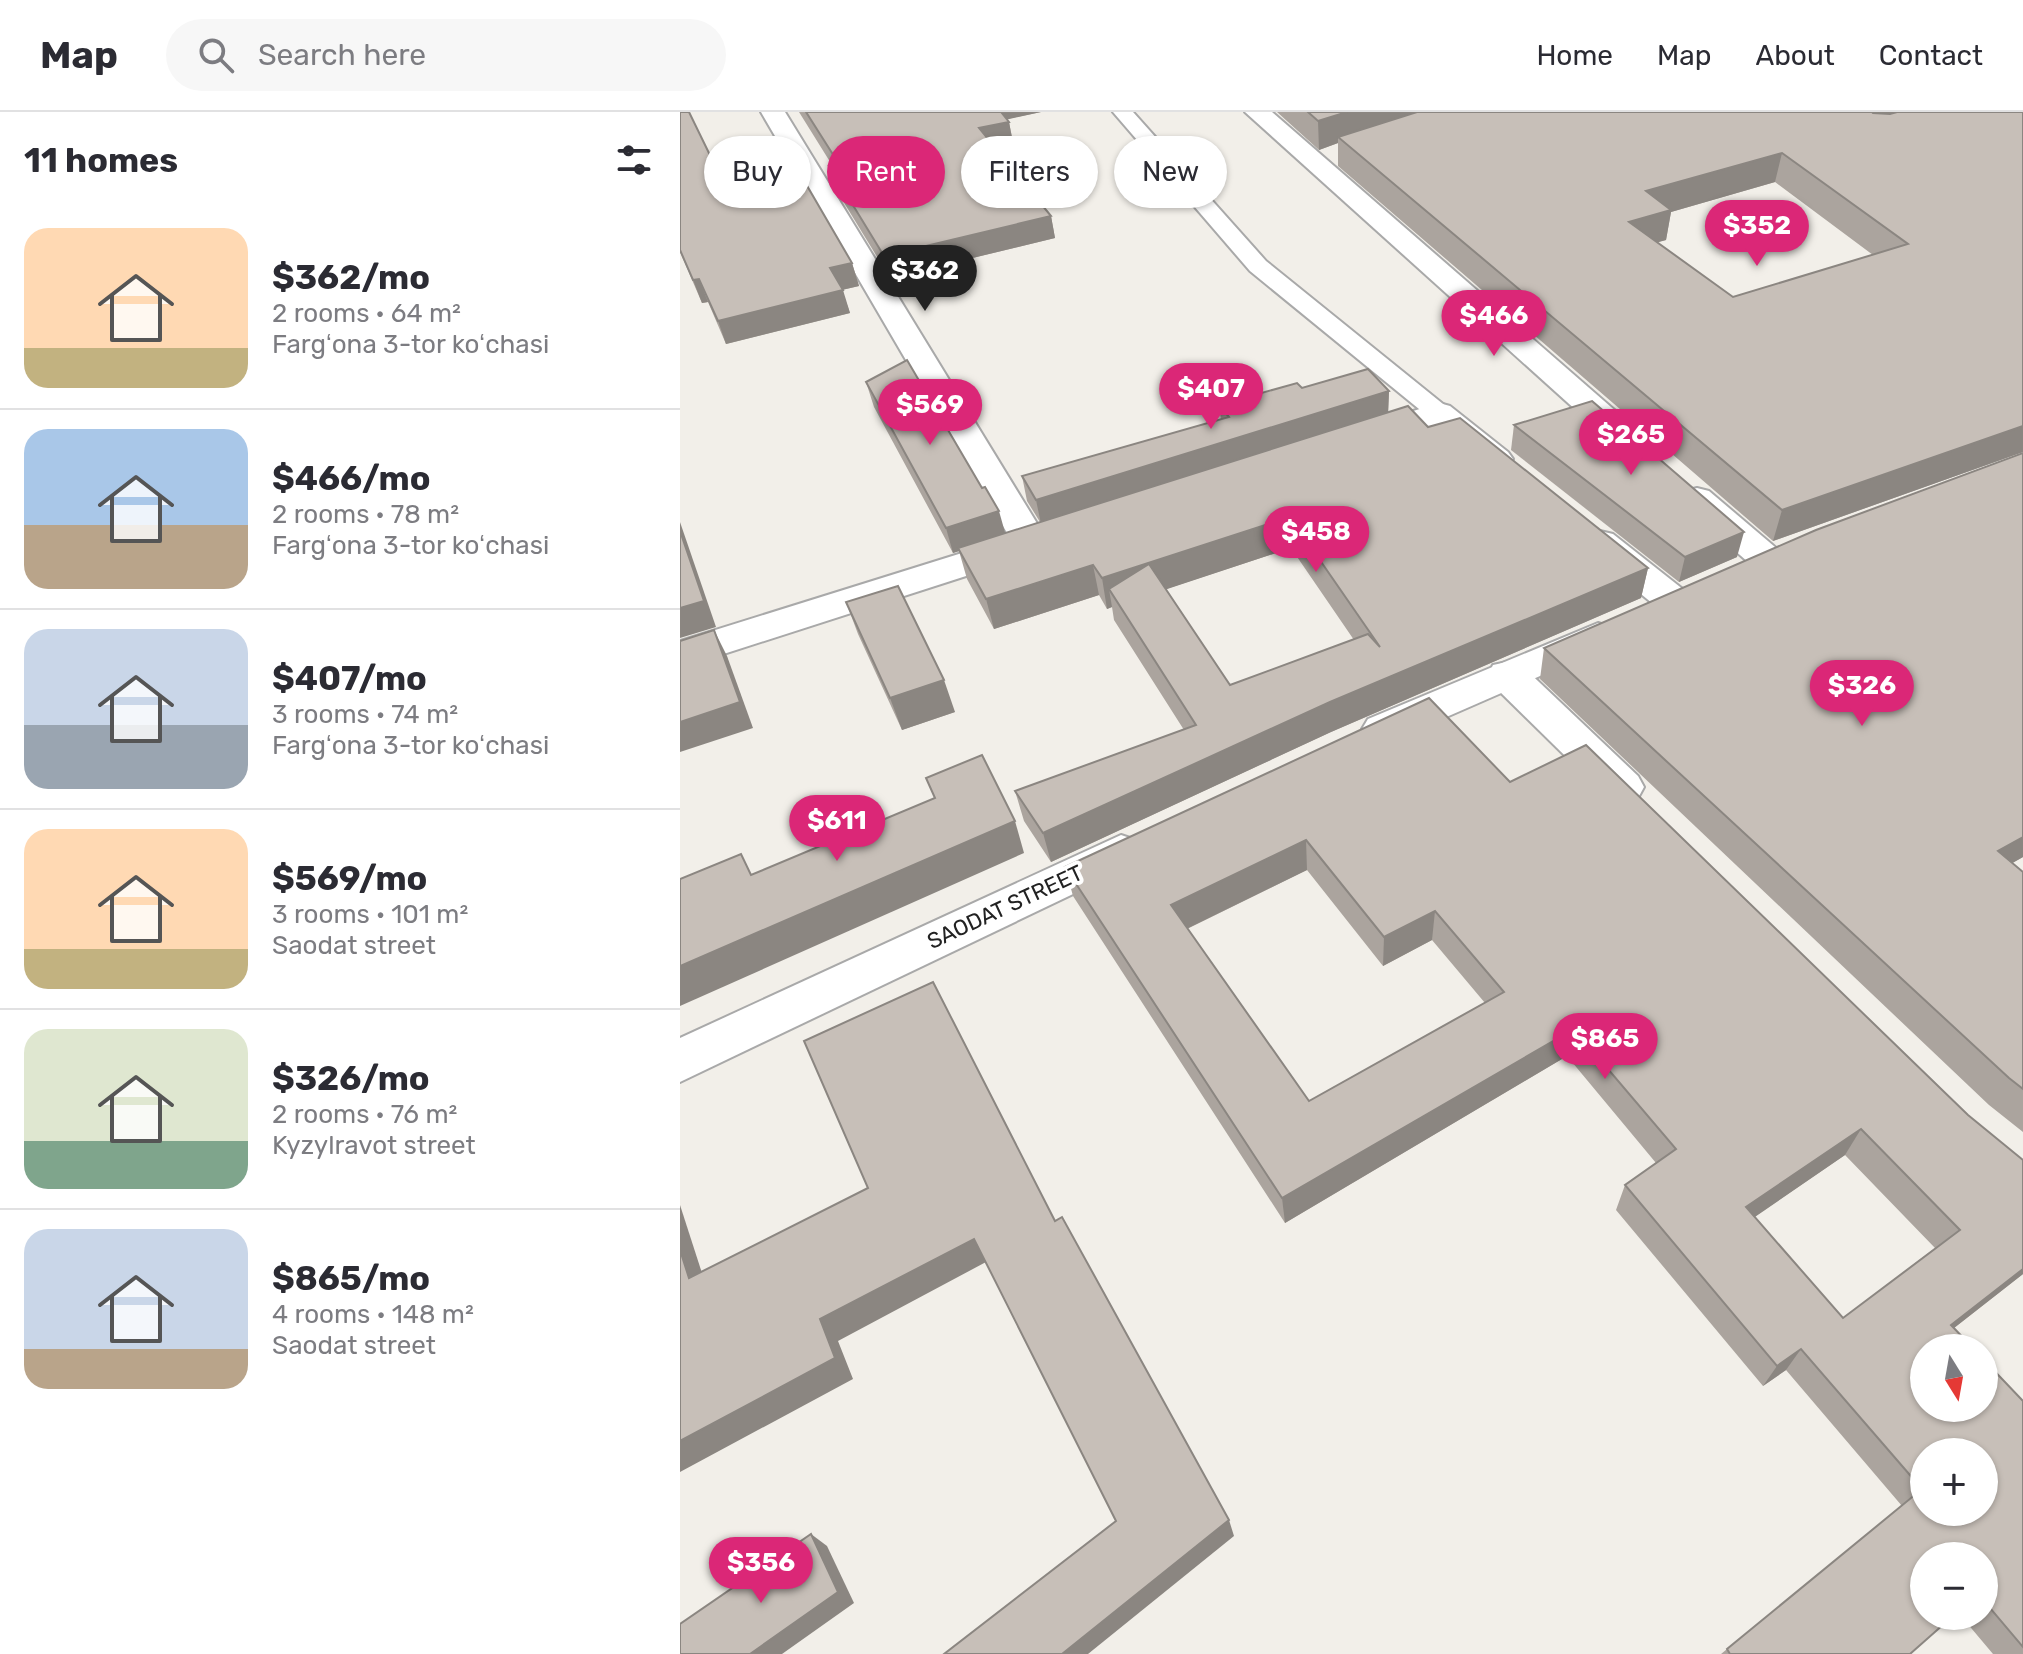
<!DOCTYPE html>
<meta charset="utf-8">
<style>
:root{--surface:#fff;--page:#f7f7f7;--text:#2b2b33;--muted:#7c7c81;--line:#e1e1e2;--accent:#db2777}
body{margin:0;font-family:Rubik,sans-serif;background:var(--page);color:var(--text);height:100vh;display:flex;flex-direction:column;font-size:30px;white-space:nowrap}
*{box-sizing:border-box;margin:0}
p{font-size:26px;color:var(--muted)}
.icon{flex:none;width:44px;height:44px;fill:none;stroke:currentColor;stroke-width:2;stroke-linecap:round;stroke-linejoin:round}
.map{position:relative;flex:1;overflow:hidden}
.panel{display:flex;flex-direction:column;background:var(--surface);width:680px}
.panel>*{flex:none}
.guide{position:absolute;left:24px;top:24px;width:760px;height:72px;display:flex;gap:16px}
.needle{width:52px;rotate:169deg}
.buttons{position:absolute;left:1230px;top:1222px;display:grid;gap:16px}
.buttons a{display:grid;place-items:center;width:88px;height:88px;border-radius:50%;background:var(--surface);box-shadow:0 2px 6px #0004;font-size:40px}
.price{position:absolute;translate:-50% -68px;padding:0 18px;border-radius:28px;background:var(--accent);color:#fff;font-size:26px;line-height:52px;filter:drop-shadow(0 2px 4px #0008)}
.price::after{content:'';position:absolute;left:50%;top:48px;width:24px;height:18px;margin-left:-12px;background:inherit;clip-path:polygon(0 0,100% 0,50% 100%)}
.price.active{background:#222;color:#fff}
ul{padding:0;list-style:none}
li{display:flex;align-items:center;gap:24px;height:200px;padding:0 24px}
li+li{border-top:2px solid var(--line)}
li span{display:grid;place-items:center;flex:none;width:224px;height:160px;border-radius:24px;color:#555}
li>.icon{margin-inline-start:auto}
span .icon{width:96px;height:96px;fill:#fffc;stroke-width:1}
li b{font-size:34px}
h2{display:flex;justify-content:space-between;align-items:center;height:96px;padding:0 24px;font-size:34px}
.chip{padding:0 28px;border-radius:36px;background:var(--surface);box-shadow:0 2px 6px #0004;font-size:28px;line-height:72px}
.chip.active{background:var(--accent);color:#fff}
header{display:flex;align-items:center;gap:48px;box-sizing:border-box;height:112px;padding:0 40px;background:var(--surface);border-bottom:2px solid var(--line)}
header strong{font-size:38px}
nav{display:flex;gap:44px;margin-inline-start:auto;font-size:28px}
.search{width:560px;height:72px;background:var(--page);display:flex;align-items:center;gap:20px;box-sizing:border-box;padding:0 28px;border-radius:44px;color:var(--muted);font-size:30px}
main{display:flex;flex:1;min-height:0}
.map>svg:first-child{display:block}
</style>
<header>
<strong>Map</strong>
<div class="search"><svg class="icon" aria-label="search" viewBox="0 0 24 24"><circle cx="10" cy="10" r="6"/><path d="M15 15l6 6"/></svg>Search here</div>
<nav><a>Home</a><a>Map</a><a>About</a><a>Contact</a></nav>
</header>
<main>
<section class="panel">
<h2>11 homes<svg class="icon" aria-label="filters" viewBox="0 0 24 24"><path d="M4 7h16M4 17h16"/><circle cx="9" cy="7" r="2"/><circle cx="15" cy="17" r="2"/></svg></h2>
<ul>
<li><span style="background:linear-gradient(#ffd9b3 75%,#c2b280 0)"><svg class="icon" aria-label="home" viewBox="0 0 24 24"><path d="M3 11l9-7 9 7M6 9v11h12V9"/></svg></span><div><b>$362/mo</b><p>2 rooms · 64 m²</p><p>Fargʻona 3-tor koʻchasi</p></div></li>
<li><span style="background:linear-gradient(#a9c7e8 60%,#b9a48a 0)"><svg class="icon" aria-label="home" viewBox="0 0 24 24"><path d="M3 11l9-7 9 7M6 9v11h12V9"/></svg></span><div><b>$466/mo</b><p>2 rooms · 78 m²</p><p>Fargʻona 3-tor koʻchasi</p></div></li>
<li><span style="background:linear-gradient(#c9d6e8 60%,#9aa5b1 0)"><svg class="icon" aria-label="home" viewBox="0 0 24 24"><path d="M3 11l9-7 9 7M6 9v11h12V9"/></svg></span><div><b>$407/mo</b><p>3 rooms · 74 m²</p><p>Fargʻona 3-tor koʻchasi</p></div></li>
<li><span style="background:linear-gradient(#ffd9b3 75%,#c2b280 0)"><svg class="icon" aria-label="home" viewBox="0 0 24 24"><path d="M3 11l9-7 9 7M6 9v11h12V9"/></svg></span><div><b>$569/mo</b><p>3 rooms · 101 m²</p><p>Saodat street</p></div></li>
<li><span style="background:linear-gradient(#dfe7d0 70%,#7fa58c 0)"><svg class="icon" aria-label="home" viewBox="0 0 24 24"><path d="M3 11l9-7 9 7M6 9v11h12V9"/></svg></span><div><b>$326/mo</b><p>2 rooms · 76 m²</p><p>Kyzylravot street</p></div></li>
<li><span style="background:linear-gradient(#c9d6e8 75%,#b9a48a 0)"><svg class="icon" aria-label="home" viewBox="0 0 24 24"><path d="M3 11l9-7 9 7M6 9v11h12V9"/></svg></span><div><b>$865/mo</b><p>4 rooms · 148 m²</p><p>Saodat street</p></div></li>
</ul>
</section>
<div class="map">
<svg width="1343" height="1542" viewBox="0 0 1343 1542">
<rect width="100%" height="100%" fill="#f2efe9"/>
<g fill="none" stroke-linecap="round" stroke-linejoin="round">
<g stroke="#a9a9a9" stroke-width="4">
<polygon id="service" points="433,0 453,0 586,149 768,296 771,301 768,306 750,306 570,159"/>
</g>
<g stroke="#a9a9a9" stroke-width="4">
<g id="minor">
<polygon points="81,0 105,0 369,431 364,439 0,556 0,529 330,426"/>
<polygon points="565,0 592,0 962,322 966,329 962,336 950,339 938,336"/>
<path d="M759,291L770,294L828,340L833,347L828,354C799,361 775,330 754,313L684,335L672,332L668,325L672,318Z"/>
<polygon points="1017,376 1029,379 1102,441 1107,449 1102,457 1089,461 1076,457 1005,395 1000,387 1005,379"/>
<polygon points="920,419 933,422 1009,482 1015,491 1009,500 996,503 983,500 907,438 902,430 907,422"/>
<polygon points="827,550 841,553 958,664 964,675 958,686 943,691 928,686 813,573 808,563 813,553"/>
</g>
</g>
<g stroke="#a9a9a9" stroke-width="4">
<g id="tertiary">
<polygon points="918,511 931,515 937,524 931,533 716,627 702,631 688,627 682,617 688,607"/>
<polygon points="441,723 456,728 463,740 456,752 0,970 0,926"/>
</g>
</g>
<use href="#service" fill="#fff" fill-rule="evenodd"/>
<use href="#minor" fill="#fff" fill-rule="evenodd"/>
<use href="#tertiary" fill="#fff" fill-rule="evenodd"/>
</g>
<g fill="#aba49e" fill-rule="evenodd">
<polygon points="0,0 46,76 172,151 179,174 162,178 170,201 46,232 28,190 22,191 0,140"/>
<polygon points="119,0 361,0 327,7 329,10 333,31 315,35 371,104 375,126 210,166 155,76 149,54 152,53"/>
<path d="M597,0H1343V340L1093,429L658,54V31L639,38ZM1095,70L1193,143L1053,185L977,130L986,128L991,100Z"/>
<path d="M186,270L325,421L360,410L347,389L342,364L541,308L539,293L622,276L709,279L708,301L748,315L968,456L961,486L651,620L371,750L344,709L335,679L504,618L434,508L432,495L427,497L419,483L314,517L287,467L279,439L273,441L194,295ZM611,436L674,528L550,573L486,477Z"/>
<polygon points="834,313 1057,445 999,470 831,338"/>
<polygon points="1343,341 1343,745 1332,751 1343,760 1343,1020 1309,993 860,567 864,536"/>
<polygon points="166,490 275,600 222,618 178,522"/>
<path d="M830,670L1288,1003L1343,1048V1162L1274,1216L1343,1289V1542H1313L1281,1504H1304V1444L1230,1542H1041L1222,1394L1106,1258L1083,1274L936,1098L945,1073L976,1051L887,944L605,1111L393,784L385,755ZM627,758L703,854L752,828L805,891L629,989L507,817ZM1165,1043L1255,1136L1163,1206L1074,1105Z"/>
</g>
<g fill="#8b8681">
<polygon points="314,0 361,0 316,10"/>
<polygon points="667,0 755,0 658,25 658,31 639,38 638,9"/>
<polygon points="1188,0 1240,0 1186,17"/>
<polygon points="329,10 333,31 304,38 299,16"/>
<polygon points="1102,41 1095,70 991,100 986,128 944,140 949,110 966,79"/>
<polygon points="371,104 375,126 210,166 204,144"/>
<polygon points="172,151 179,174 157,179 150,156"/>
<polygon points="19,167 28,190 22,191 13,168"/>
<polygon points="163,178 170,201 46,232 38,209"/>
<polygon points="709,279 708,304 361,412 356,388"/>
<polygon points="1343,314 1343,340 1093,429 1102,398"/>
<polygon points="319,399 326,424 273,441 266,416"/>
<polygon points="610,405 611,436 439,493 429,477 432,495 427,497 422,466"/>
<polygon points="0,410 36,515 0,526"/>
<polygon points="1064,420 1057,445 999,470 1005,445"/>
<polygon points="413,453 419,483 314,517 306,487"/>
<polygon points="968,456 961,486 651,620 371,750 363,721 650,590"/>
<polygon points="34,518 47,544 73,616 0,640 0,610"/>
<polygon points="264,568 275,600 222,618 210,586"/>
<polygon points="335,709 344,741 0,894 0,854"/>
<polygon points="1343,725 1343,745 1301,769 1318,739"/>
<polygon points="626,728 627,758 496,822 491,793"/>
<polygon points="755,799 752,828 703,854 704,825"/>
<polygon points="894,917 887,944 605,1111 602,1086"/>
<polygon points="1181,1017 1165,1043 1053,1120 1066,1095"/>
<polygon points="0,1093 31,1189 9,1166 0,1138"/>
<polygon points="294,1127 306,1150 158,1229 173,1267 0,1360 0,1329 140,1207"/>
<polygon points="1343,1157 1343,1162 1251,1234 1271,1213"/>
<polygon points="1121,1237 1106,1258 1083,1274 1097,1254"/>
<polygon points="549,1408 554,1424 408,1542 382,1542"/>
<polygon points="131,1422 147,1434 174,1491 102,1542 70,1542"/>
</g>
<g fill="#c7bfb8" stroke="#8b8681" stroke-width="2" fill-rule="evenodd">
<polygon points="0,0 9,0 46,76 119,60 172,151 150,156 163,178 38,209 19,167 13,168 0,138"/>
<polygon points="126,0 321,0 329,10 299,16 371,104 204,144 149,54 159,52"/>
<polygon points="628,0 667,0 638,9"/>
<path d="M737,0H1192L1193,1L1210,2L1217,0H1343V314L1102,398L658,25ZM1102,41L1228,132L1053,185L949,110L991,98L966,79Z"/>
<polygon points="227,248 302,376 305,375 319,399 266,416 186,270"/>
<polygon points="688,257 709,279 356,388 342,364 549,305 539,293 617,271 622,276"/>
<polygon points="912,289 1064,420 1005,445 834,313"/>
<polygon points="728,294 748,315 780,306 968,456 650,590 363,721 335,679 516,613 429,477 469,452 550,573 688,522 700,535 610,405 422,466 413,453 306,487 278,436"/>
<polygon points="1343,341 1343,725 1318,739 1343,760 1343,977 1329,966 864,536 1136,418"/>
<polygon points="0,419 24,489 0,496"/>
<polygon points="218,474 264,568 210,586 166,490"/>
<polygon points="34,518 60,590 0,610 0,529"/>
<path d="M749,586L830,670L906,633L1288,1003L1343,1048V1157L1271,1213L1293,1236H1244V1296H1304V1248L1343,1289V1535L1304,1489V1444H1244V1504H1273L1230,1542H1050L1047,1537L1242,1377L1121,1237L1097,1254L945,1073L996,1037L894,917L602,1086L385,755ZM626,728L704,825L755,799L824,880L629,989L491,793ZM1181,1017L1280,1118L1163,1206L1066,1095ZM1244,1340H1304V1400H1244Z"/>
<polygon points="302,643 335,709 0,854 0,767 61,742 71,763 255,686 246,666"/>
<polygon points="253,870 375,1109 382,1105 549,1408 382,1542 264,1542 436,1409 294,1127 140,1207 155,1246 0,1329 0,1138 9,1166 188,1076 124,929"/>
<polygon points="131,1422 158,1480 70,1542 0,1542 0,1512"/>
</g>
<g text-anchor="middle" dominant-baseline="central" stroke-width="8" stroke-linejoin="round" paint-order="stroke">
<g font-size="22" fill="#222" stroke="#fff">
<text transform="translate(325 795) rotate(-25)">SAODAT STREET</text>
</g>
</g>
</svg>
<div class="buttons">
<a><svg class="needle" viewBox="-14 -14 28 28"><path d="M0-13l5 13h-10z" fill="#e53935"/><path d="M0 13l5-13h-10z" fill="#7c7c81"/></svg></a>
<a>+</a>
<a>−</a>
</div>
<b class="price" style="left:1077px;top:156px">$352</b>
<b class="price active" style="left:245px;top:201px">$362</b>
<b class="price" style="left:814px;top:246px">$466</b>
<b class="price" style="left:531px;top:319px">$407</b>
<b class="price" style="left:250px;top:335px">$569</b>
<b class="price" style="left:951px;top:365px">$265</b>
<b class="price" style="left:636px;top:462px">$458</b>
<b class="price" style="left:1182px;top:616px">$326</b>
<b class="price" style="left:157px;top:751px">$611</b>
<b class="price" style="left:925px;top:969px">$865</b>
<b class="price" style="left:81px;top:1493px">$356</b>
<div class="guide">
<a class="chip">Buy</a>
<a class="chip active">Rent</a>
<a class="chip">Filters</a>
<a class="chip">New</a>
</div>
</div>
</main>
